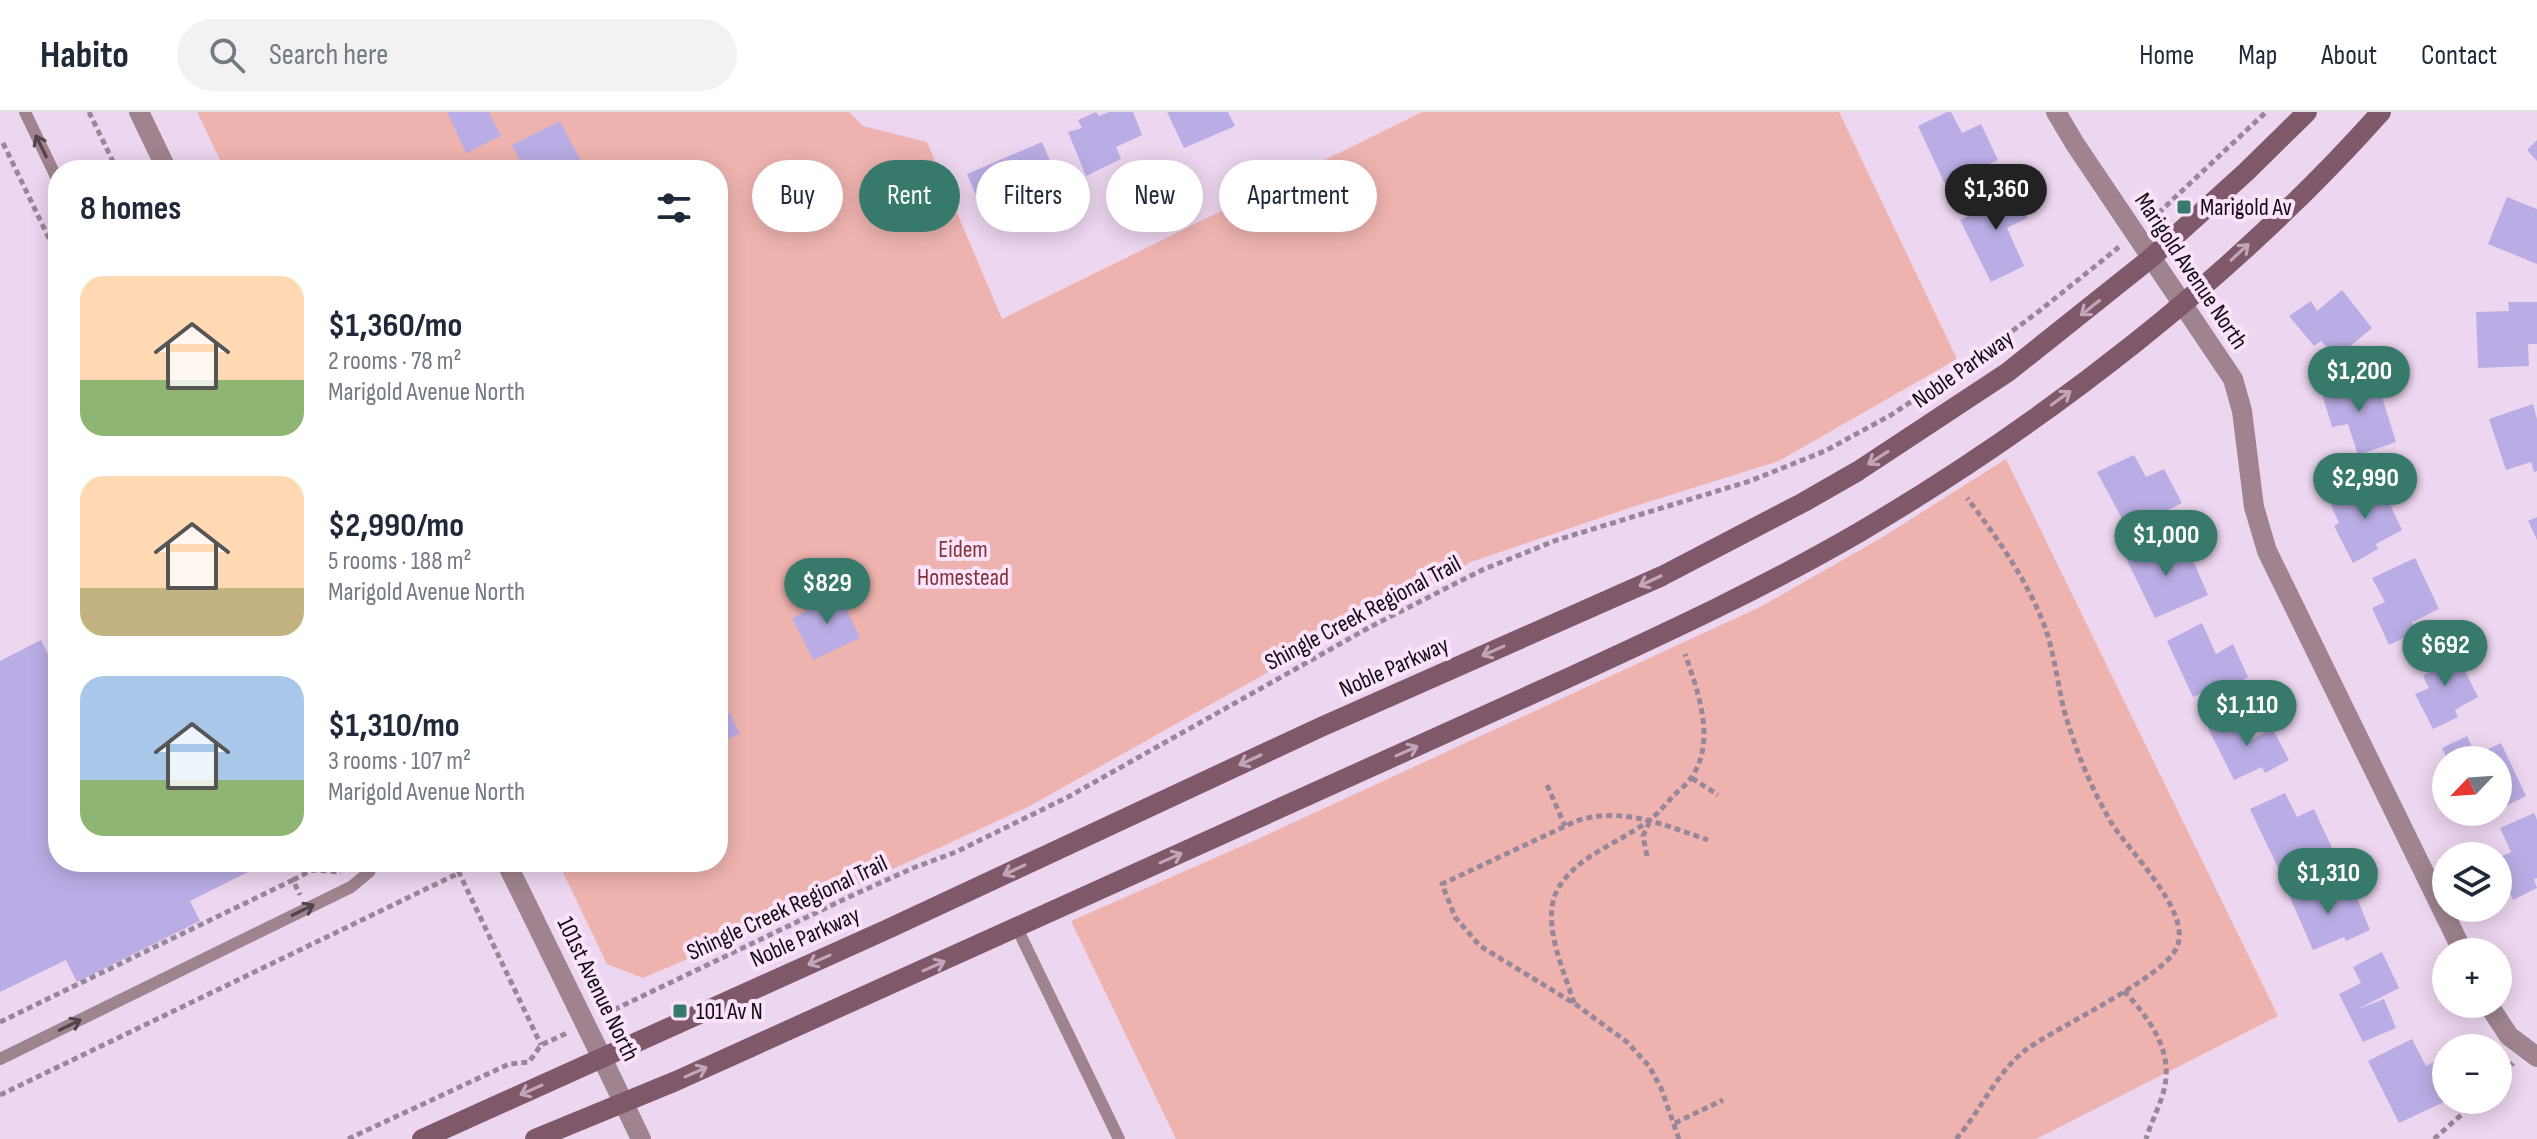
<!DOCTYPE html>
<meta charset="utf-8">
<style>
:root{--surface:#fff;--page:#f2f2f3;--text:#1f2937;--muted:#747a83;--line:#e0e1e3;--accent:#377a6c}
body{margin:0;font-family:"Sofia Sans Condensed",sans-serif;background:var(--page);color:var(--text);height:100vh;display:flex;flex-direction:column;font-size:30px;white-space:nowrap}
*{box-sizing:border-box;margin:0}
p{font-size:26px;color:var(--muted)}
.icon{flex:none;width:44px;height:44px;fill:none;stroke:currentColor;stroke-width:2;stroke-linecap:round;stroke-linejoin:round}
.map{position:relative;flex:1;overflow:hidden}
.side{position:absolute;left:48px;top:48px;width:680px;height:712px;display:flex;flex-direction:column;background:var(--surface);border-radius:32px;box-shadow:0 4px 20px #0003}
.side>*{flex:none}
.top-card{position:absolute;left:752px;top:48px;width:760px;height:72px;display:flex;gap:16px}
.needle{width:52px;rotate:245deg}
.fabs{position:absolute;left:2432px;top:634px;display:grid;gap:16px}
.fabs a{display:grid;place-items:center;width:80px;height:80px;border-radius:50%;background:var(--surface);box-shadow:0 4px 20px #0003;font-size:40px}
.price{position:absolute;translate:-50% -68px;padding:0 18px;border-radius:28px;background:var(--accent);color:#fff;font-size:26px;line-height:52px;filter:drop-shadow(0 2px 4px #0008)}
.price::after{content:'';position:absolute;left:50%;top:48px;width:24px;height:18px;margin-left:-12px;background:inherit;clip-path:polygon(0 0,100% 0,50% 100%)}
.price.selected{background:#222;color:#fff}
ul{padding:0;list-style:none}
li{display:flex;align-items:center;gap:24px;height:200px;padding:0 32px}
li span{display:grid;place-items:center;flex:none;width:224px;height:160px;border-radius:24px;color:#555}
li>.icon{margin-inline-start:auto}
span .icon{width:96px;height:96px;fill:#fffc;stroke-width:1}
li b{font-size:34px}
h2{display:flex;justify-content:space-between;align-items:center;height:96px;padding:0 32px;font-size:34px}
.tag{padding:0 28px;border-radius:36px;background:var(--surface);box-shadow:0 4px 20px #0003;font-size:28px;line-height:72px}
.tag.selected{background:var(--accent);color:#fff}
header{display:flex;align-items:center;gap:48px;box-sizing:border-box;height:112px;padding:0 40px;background:var(--surface);border-bottom:2px solid var(--line)}
header strong{font-size:38px}
nav{display:flex;gap:44px;margin-inline-start:auto;font-size:28px}
.search{width:560px;height:72px;background:var(--page);display:flex;align-items:center;gap:20px;box-sizing:border-box;padding:0 28px;border-radius:44px;color:var(--muted);font-size:30px}
.map>svg:first-child{display:block}
</style>
<header>
<strong>Habito</strong>
<div class="search"><svg class="icon" aria-label="search" viewBox="0 0 24 24"><circle cx="10" cy="10" r="6"/><path d="M15 15l6 6"/></svg>Search here</div>
<nav><a>Home</a><a>Map</a><a>About</a><a>Contact</a></nav>
</header>
<div class="map">
<svg width="2537" height="1027" viewBox="0 0 2537 1027">
<rect width="100%" height="100%" fill="#edd6ef"/>
<g fill="#efb3af">
<polygon points="197,0 849,0 863,14 927,30 1002,207 1422,0 1839,0 1957,247 1779,349 1632,395 1471,450 1388,493 1028,695 841,781 643,866 607,852 558,750 718,750 718,58 225,58"/>
<polygon points="2006,347 2278,904 2036,1027 1176,1027 1071,809 1249,731 1760,495 1881,426"/>
</g>
<g fill="#baade5">
<polygon points="447,0 489,0 501,24 466,41"/>
<polygon points="1096,0 1099,4 1109,0 1133,0 1142,23 1116,35 1121,47 1086,64 1068,20 1082,16 1078,8"/>
<polygon points="1167,0 1228,0 1235,14 1184,36"/>
<polygon points="1947,0 1951,0 1962,21 1981,12 1998,48 1945,72 1918,14"/>
<polygon points="560,9 582,51 569,58 525,58 512,33"/>
<polygon points="2537,28 2537,49 2527,38"/>
<polygon points="1042,30 1066,86 1042,97 1039,86 1012,97 1004,75 978,88 967,62"/>
<polygon points="2011,71 2027,106 2007,116 2024,154 1991,170 1960,108 1987,96 1980,85"/>
<polygon points="2507,85 2537,97 2537,152 2488,132"/>
<polygon points="2342,178 2372,216 2336,246 2321,229 2314,234 2289,204 2311,189 2317,199"/>
<polygon points="2508,190 2537,190 2537,232 2528,232 2529,254 2478,256 2476,200 2509,199"/>
<polygon points="2347,265 2351,278 2377,269 2396,330 2358,343 2348,312 2332,315 2320,275"/>
<polygon points="2533,292 2537,307 2537,359 2534,360 2531,350 2506,358 2489,307"/>
<polygon points="2134,343 2146,365 2164,357 2182,391 2128,418 2097,360"/>
<polygon points="2379,369 2402,418 2376,432 2378,437 2353,451 2334,414 2339,411 2331,393"/>
<polygon points="2537,405 2537,428 2528,409"/>
<polygon points="2171,426 2182,449 2191,444 2208,483 2155,506 2126,446"/>
<polygon points="2415,446 2439,497 2412,510 2417,520 2389,533 2372,496 2385,490 2372,466"/>
<polygon points="847,479 852,490 845,494 860,526 813,548 792,506"/>
<polygon points="2202,511 2216,542 2233,532 2248,565 2225,577 2222,570 2193,585 2167,529"/>
<polygon points="41,528 53,552 58,550 58,750 268,750 190,789 200,809 77,870 66,848 0,880 0,549"/>
<polygon points="2452,533 2478,585 2455,598 2458,605 2433,617 2415,582 2429,576 2423,564 2431,558 2424,546"/>
<polygon points="730,601 740,622 718,631 718,607"/>
<polygon points="2236,601 2251,628 2272,616 2289,648 2265,661 2262,655 2234,668 2208,616"/>
<polygon points="2467,624 2476,643 2501,631 2526,684 2498,698 2498,648 2448,648 2442,636"/>
<polygon points="2285,681 2297,705 2314,697 2332,736 2280,760 2250,697"/>
<polygon points="2534,701 2537,708 2537,766 2534,767 2537,776 2513,788 2498,755 2498,746 2511,740 2500,716"/>
<polygon points="2321,768 2332,791 2355,781 2370,818 2346,829 2344,825 2313,838 2289,783"/>
<polygon points="2382,840 2399,876 2356,898 2384,887 2396,916 2363,930 2339,882 2361,871 2353,855"/>
<polygon points="2412,927 2426,954 2434,950 2446,975 2446,989 2399,1011 2368,949"/>
</g>
<g fill="none" stroke-linecap="round" stroke-linejoin="round">
<g stroke="#98879a" stroke-width="5" stroke-dasharray="6 4" stroke-linecap="butt">
<polyline points="89,0 117,58"/>
<polyline points="3,31 58,145"/>
<polyline points="2151,108 2266,0"/>
<polyline points="1692,666 1718,683"/>
<polyline points="1547,673 1565,714"/>
<polyline points="1647,744 1643,724 1649,711"/>
<polyline points="454,750 541,933"/>
<polyline points="293,768 312,758 341,760"/>
<path d="M2124,879C2148,905 2172,936 2165,973C2162,990 2151,1010 2146,1027"/>
<path d="M1574,891C1565,861 1546,822 1553,790C1556,774 1569,761 1581,751C1602,735 1627,725 1648,709C1658,702 1666,692 1674,683C1680,678 1687,672 1691,666C1717,629 1698,580 1685,542"/>
<polyline points="605,902 851,784 913,756 956,740 1068,685 1370,515 1482,458 1557,428 1750,369 1825,339 1891,303 1962,256 2038,200 2119,135"/>
<polyline points="0,910 293,768 300,783"/>
<polyline points="2498,968 2513,951"/>
<polyline points="0,983 459,761"/>
<polyline points="1675,1011 1723,988"/>
<polyline points="348,1027 509,952 529,950 541,933 567,921"/>
<path d="M1679,1027L1661,976L1649,954L1627,930L1575,892L1480,834L1455,805L1442,772L1576,709C1623,694 1664,713 1708,728"/>
<path d="M1956,1027C1981,999 1996,960 2027,937C2059,914 2165,865 2177,835C2192,799 2129,740 2111,710C2091,676 2075,637 2064,598C2057,569 2054,538 2043,510C2025,465 1996,424 1967,386"/>
<polyline points="2434,1027 2478,988"/>
</g>
<g stroke="#9f848f" stroke-width="12">
<polyline points="25,0 58,69"/>
<polyline points="1017,816 1119,1027"/>
<polyline points="0,947 351,775 369,760 374,750"/>
</g>
<g stroke="#9f848f" stroke-width="20">
<polyline points="139,0 167,58"/>
<polyline points="2056,0 2075,32 2233,267 2242,299 2254,395 2267,439 2463,840"/>
<polyline points="506,750 602,946"/>
<polyline points="2488,892 2509,924 2537,945"/>
</g>
<polyline stroke="#9f848f" stroke-width="20" points="602,946 641,1027"/>
<g stroke="#7f5969" stroke-width="20">
<polyline points="422,1027 890,816 1321,615 1662,464 1804,390 1858,359 2008,260 2151,146 2246,60 2307,0"/>
<path d="M535,1027L676,969L1570,565C1668,520 1765,475 1858,421C2048,309 2234,165 2381,0"/>
</g>
</g>
<defs><path id="oneway-shaft" d="M-6 0H5M1.5-3L5.5 0L1.5 3" fill="none" stroke-width="1.6" stroke-linecap="round" stroke-linejoin="round" transform="scale(2)"/></defs>
<g stroke="#53424c">
<use href="#oneway-shaft" transform="translate(41 34) rotate(-116)"/>
<use href="#oneway-shaft" transform="translate(303 798) rotate(-26)"/>
<use href="#oneway-shaft" transform="translate(70 913) rotate(-26)"/>
</g>
<g stroke="#c3a5ba">
<use href="#oneway-shaft" transform="translate(2240 140) rotate(-43)"/>
<use href="#oneway-shaft" transform="translate(2090 196) rotate(142)"/>
<use href="#oneway-shaft" transform="translate(2061 286) rotate(-36)"/>
<use href="#oneway-shaft" transform="translate(1878 346) rotate(147)"/>
<use href="#oneway-shaft" transform="translate(1650 469) rotate(155)"/>
<use href="#oneway-shaft" transform="translate(1493 539) rotate(156)"/>
<use href="#oneway-shaft" transform="translate(1407 639) rotate(-24)"/>
<use href="#oneway-shaft" transform="translate(1250 648) rotate(155)"/>
<use href="#oneway-shaft" transform="translate(1171 746) rotate(-24)"/>
<use href="#oneway-shaft" transform="translate(1014 758) rotate(155)"/>
<use href="#oneway-shaft" transform="translate(819 848) rotate(156)"/>
<use href="#oneway-shaft" transform="translate(934 854) rotate(-24)"/>
<use href="#oneway-shaft" transform="translate(696 960) rotate(-24)"/>
<use href="#oneway-shaft" transform="translate(531 978) rotate(156)"/>
</g>
<g fill="#377a6c" stroke="#fbe3fc" stroke-width="3">
<rect x="2176" y="87" width="16" height="16" rx="4"/>
<rect x="672" y="891" width="16" height="16" rx="4"/>
</g>
<g text-anchor="middle" dominant-baseline="central" stroke-width="8" stroke-linejoin="round" paint-order="stroke">
<g font-size="24" fill="#140c15" stroke="#fbe3fc" text-anchor="start">
<text x="2200" y="95">Marigold Av</text>
<text x="696" y="899">101 Av N</text>
</g>
<g font-size="24" fill="#140c15" stroke="#fbe3fc">
<text transform="translate(2191 159) rotate(56)">Marigold Avenue North</text>
<text transform="translate(1963 257) rotate(-35)">Noble Parkway</text>
<text transform="translate(1363 501) rotate(-28)">Shingle Creek Regional Trail</text>
<text transform="translate(1394 555) rotate(-24)">Noble Parkway</text>
<text transform="translate(787 796) rotate(-25)">Shingle Creek Regional Trail</text>
<text transform="translate(805 825) rotate(-24)">Noble Parkway</text>
<text transform="translate(598 877) rotate(64)">101st Avenue North</text>
</g>
<g font-size="24" fill="#833434" stroke="#fbe3fc">
<text x="963" y="437">Eidem<tspan x="963" dy="28">Homestead</tspan></text>
</g>
</g>
</svg>
<div class="fabs">
<a><svg class="needle" viewBox="-14 -14 28 28"><path d="M0-13l5 13h-10z" fill="#e53935"/><path d="M0 13l5-13h-10z" fill="#747a83"/></svg></a>
<a><svg class="icon" aria-label="layers" viewBox="0 0 24 24"><path d="M12 4l9 5-9 5-9-5zM3 14l9 5 9-5"/></svg></a>
<a>+</a>
<a>−</a>
</div>
<b class="price selected" style="left:1996px;top:120px">$1,360</b>
<b class="price" style="left:2359px;top:302px">$1,200</b>
<b class="price" style="left:2365px;top:409px">$2,990</b>
<b class="price" style="left:2166px;top:466px">$1,000</b>
<b class="price" style="left:827px;top:514px">$829</b>
<b class="price" style="left:2445px;top:576px">$692</b>
<b class="price" style="left:2247px;top:636px">$1,110</b>
<b class="price" style="left:2328px;top:804px">$1,310</b>
<div class="top-card">
<a class="tag">Buy</a>
<a class="tag selected">Rent</a>
<a class="tag">Filters</a>
<a class="tag">New</a>
<a class="tag">Apartment</a>
</div>
<section class="side">
<h2>8 homes<svg class="icon" aria-label="filters" viewBox="0 0 24 24"><path d="M4 7h16M4 17h16"/><circle cx="9" cy="7" r="2"/><circle cx="15" cy="17" r="2"/></svg></h2>
<ul>
<li><span style="background:linear-gradient(#ffd9b3 65%,#8fb573 0)"><svg class="icon" aria-label="home" viewBox="0 0 24 24"><path d="M3 11l9-7 9 7M6 9v11h12V9"/></svg></span><div><b>$1,360/mo</b><p>2 rooms · 78 m²</p><p>Marigold Avenue North</p></div></li>
<li><span style="background:linear-gradient(#ffd9b3 70%,#c2b280 0)"><svg class="icon" aria-label="home" viewBox="0 0 24 24"><path d="M3 11l9-7 9 7M6 9v11h12V9"/></svg></span><div><b>$2,990/mo</b><p>5 rooms · 188 m²</p><p>Marigold Avenue North</p></div></li>
<li><span style="background:linear-gradient(#a9c7e8 65%,#8fb573 0)"><svg class="icon" aria-label="home" viewBox="0 0 24 24"><path d="M3 11l9-7 9 7M6 9v11h12V9"/></svg></span><div><b>$1,310/mo</b><p>3 rooms · 107 m²</p><p>Marigold Avenue North</p></div></li>
</ul>
</section>
</div>
